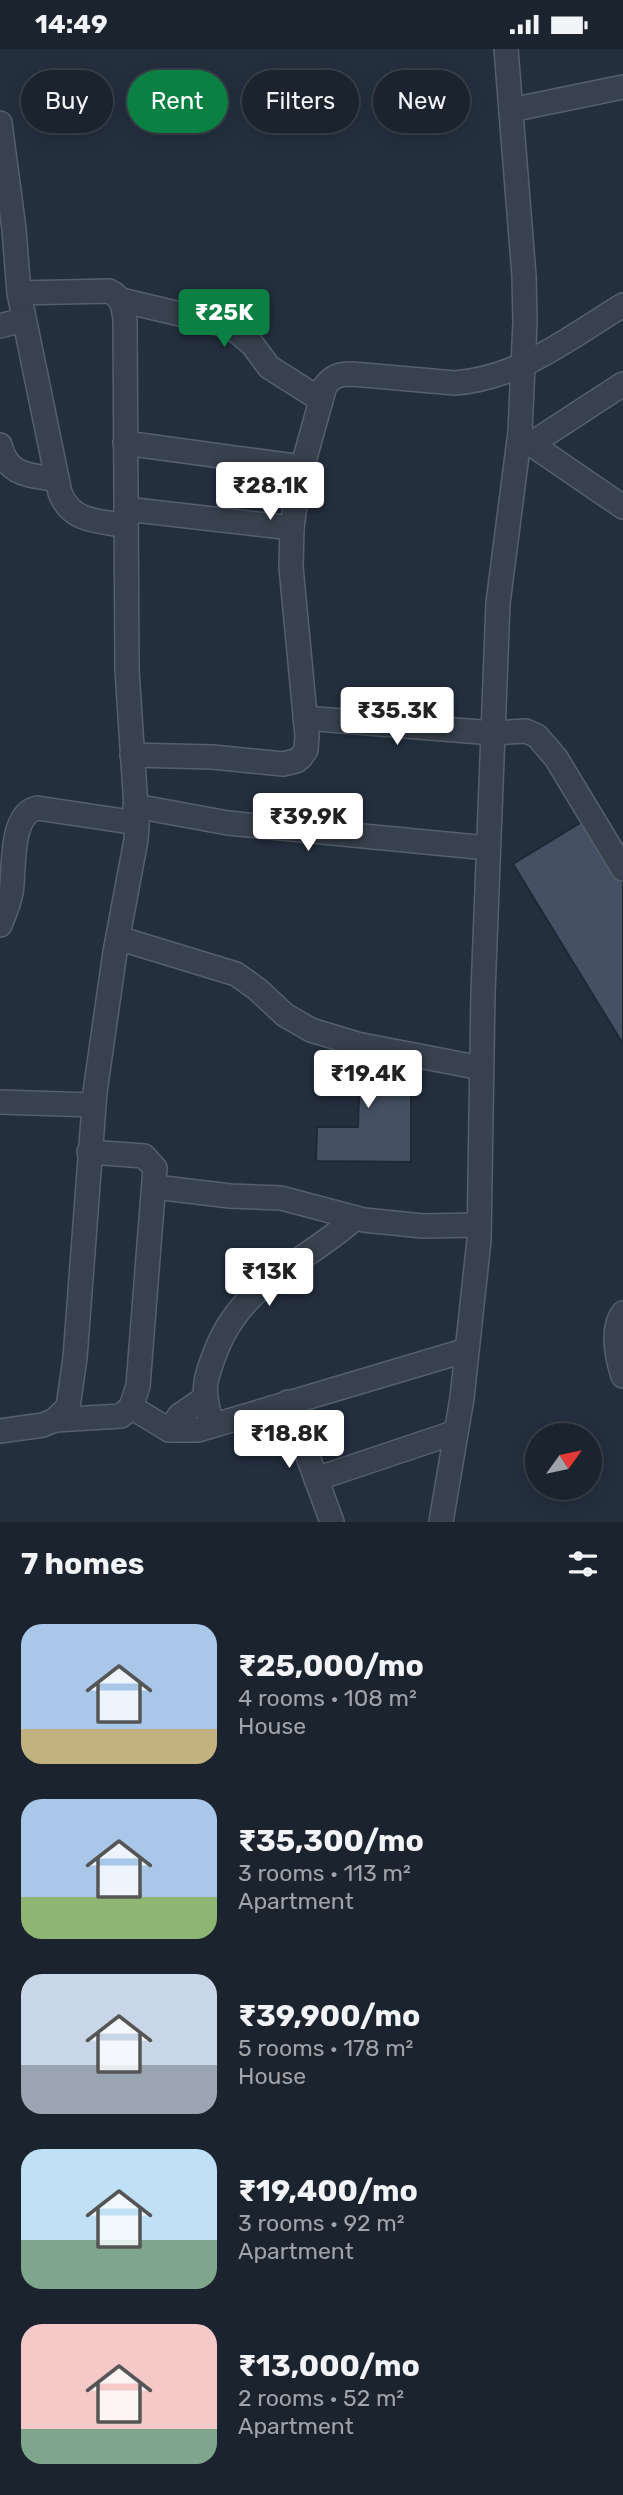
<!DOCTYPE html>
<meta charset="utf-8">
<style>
:root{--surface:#1b232e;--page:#282f3a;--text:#f1f3f6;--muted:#a0a4aa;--line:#39404a;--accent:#0b8043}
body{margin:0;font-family:Rubik,sans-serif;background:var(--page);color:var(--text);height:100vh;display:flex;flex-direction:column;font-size:26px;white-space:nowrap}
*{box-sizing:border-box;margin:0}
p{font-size:23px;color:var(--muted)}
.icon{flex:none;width:38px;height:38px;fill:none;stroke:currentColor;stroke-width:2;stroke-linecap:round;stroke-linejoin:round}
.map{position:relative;height:1473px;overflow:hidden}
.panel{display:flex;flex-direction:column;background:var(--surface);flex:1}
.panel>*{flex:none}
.guide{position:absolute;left:21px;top:21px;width:581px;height:63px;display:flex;gap:14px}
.needle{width:46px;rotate:57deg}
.controls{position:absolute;left:525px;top:1374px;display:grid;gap:14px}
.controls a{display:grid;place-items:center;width:77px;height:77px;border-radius:50%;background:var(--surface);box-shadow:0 4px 18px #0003,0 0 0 2px var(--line);font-size:35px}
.price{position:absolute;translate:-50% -60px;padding:0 16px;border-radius:7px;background:#fff;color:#222;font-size:23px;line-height:46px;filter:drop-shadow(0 2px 4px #0008)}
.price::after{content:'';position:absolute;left:50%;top:42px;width:21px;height:16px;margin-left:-10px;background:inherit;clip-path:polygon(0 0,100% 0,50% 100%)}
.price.on{background:var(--accent);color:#fff}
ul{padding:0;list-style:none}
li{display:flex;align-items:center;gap:21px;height:175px;padding:0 21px}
li span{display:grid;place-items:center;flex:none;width:196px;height:140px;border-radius:21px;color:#555}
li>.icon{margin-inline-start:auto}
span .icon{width:84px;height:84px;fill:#fffc;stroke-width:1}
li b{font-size:30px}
h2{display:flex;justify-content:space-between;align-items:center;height:84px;padding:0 21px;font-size:30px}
.tag{padding:0 24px;border-radius:32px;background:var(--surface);box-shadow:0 4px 18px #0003,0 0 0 2px var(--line);font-size:24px;line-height:63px}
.tag.on{background:var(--accent);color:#fff}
.status{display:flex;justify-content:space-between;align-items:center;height:49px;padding:0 35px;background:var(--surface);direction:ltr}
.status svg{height:19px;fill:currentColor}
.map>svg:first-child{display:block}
</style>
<div class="status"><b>14:49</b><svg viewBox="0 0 49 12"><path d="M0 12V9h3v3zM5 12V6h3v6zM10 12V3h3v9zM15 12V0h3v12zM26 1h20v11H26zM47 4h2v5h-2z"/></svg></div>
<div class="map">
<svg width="623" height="1473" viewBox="0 0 623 1473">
<rect width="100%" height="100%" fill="#242f3e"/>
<g fill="#455162" stroke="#1f2835" stroke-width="2">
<polygon points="585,771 623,834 623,995 513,815"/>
<polygon points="315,1010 411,1011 411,1113 316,1112 317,1078 358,1078 359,1046 314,1045"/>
</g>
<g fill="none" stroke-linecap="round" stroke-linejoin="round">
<g stroke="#565f6c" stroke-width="26">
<g id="minor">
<polyline points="511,61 623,38"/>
<path d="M0,74L14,180L19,244L60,444C72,474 98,471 126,477"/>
<polyline points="121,251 230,277 252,295 269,318 321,351"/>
<polyline points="0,277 23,271"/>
<polyline points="520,383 531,395 623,458"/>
<polyline points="125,394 302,418"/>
<polyline points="531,395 623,335"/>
<path d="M0,396C8,428 29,425 57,431"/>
<polyline points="126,460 292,479"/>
<polyline points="305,669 493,684 526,682 537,687 556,709 623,820"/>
<path d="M132,706L212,708L283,715L296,712L301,708L306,701L307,687L291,518L292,479L298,434L325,337C333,327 339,325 352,325L455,334C520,329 569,289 623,256"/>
<polyline points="135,757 228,774 488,799"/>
<path d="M0,876C4,866 9,855 11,844C15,820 9,766 37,759L137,774"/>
<polyline points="118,889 236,925 257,940 285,966 311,981 357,995 481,1019"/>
<polyline points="0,1053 94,1056"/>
<polyline points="155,1138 230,1147 281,1149 364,1171 423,1177 479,1176"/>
<path d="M623,1264C611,1280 617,1309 623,1327"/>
<polyline points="288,1353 332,1473"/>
<polyline points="131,1358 169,1381 198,1381 467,1301"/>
<polyline points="55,1371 121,1367 131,1358 138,1337 155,1119 144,1107 89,1103"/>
<path d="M212,1376C202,1339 203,1335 217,1299C245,1231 304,1215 355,1169"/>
<polyline points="169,1381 180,1366 205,1349"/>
<path d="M0,1382L43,1376L55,1371L68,1358L75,1309L95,1043L115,903L136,791L137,774L127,621L125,270C123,257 122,248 109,242L19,244"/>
<polyline points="316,1430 456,1383"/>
<polyline points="441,1473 462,1349 479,1191 483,944 498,554 520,383 525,273 524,227 506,0"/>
</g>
</g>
<use href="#minor" stroke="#38414e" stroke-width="23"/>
</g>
</svg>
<div class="controls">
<a><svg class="needle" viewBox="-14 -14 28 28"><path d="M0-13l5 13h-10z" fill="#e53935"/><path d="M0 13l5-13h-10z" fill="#a0a4aa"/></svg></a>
</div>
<b class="price on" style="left:224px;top:300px">₹25K</b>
<b class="price" style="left:270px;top:473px">₹28.1K</b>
<b class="price" style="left:397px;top:698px">₹35.3K</b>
<b class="price" style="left:308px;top:804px">₹39.9K</b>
<b class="price" style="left:368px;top:1061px">₹19.4K</b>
<b class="price" style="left:269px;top:1259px">₹13K</b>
<b class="price" style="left:289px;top:1421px">₹18.8K</b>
<div class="guide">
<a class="tag">Buy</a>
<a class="tag on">Rent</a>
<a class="tag">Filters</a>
<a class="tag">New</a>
</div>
</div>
<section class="panel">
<h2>7 homes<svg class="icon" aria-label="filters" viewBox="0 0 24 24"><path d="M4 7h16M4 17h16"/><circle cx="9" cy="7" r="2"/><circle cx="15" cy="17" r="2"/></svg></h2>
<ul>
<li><span style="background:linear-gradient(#a9c7e8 75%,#c2b280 0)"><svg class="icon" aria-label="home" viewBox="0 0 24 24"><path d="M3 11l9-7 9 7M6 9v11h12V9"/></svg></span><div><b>₹25,000/mo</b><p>4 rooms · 108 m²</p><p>House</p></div></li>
<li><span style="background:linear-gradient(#a9c7e8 70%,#8fb573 0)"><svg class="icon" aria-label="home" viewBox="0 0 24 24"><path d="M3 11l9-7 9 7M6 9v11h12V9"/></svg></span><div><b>₹35,300/mo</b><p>3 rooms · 113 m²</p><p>Apartment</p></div></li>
<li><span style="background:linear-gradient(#c9d6e8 65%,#9aa5b1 0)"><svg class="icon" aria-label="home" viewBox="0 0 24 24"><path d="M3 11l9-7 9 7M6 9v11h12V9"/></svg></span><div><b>₹39,900/mo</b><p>5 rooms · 178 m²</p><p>House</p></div></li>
<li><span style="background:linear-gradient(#bfe0f5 65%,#7fa58c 0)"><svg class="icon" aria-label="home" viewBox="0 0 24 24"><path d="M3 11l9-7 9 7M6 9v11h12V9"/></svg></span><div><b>₹19,400/mo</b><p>3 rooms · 92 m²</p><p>Apartment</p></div></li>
<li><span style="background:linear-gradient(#f6c9c9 75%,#7fa58c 0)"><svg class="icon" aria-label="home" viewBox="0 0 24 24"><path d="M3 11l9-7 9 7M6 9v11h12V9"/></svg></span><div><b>₹13,000/mo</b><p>2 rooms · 52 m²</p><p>Apartment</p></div></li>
</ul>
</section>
